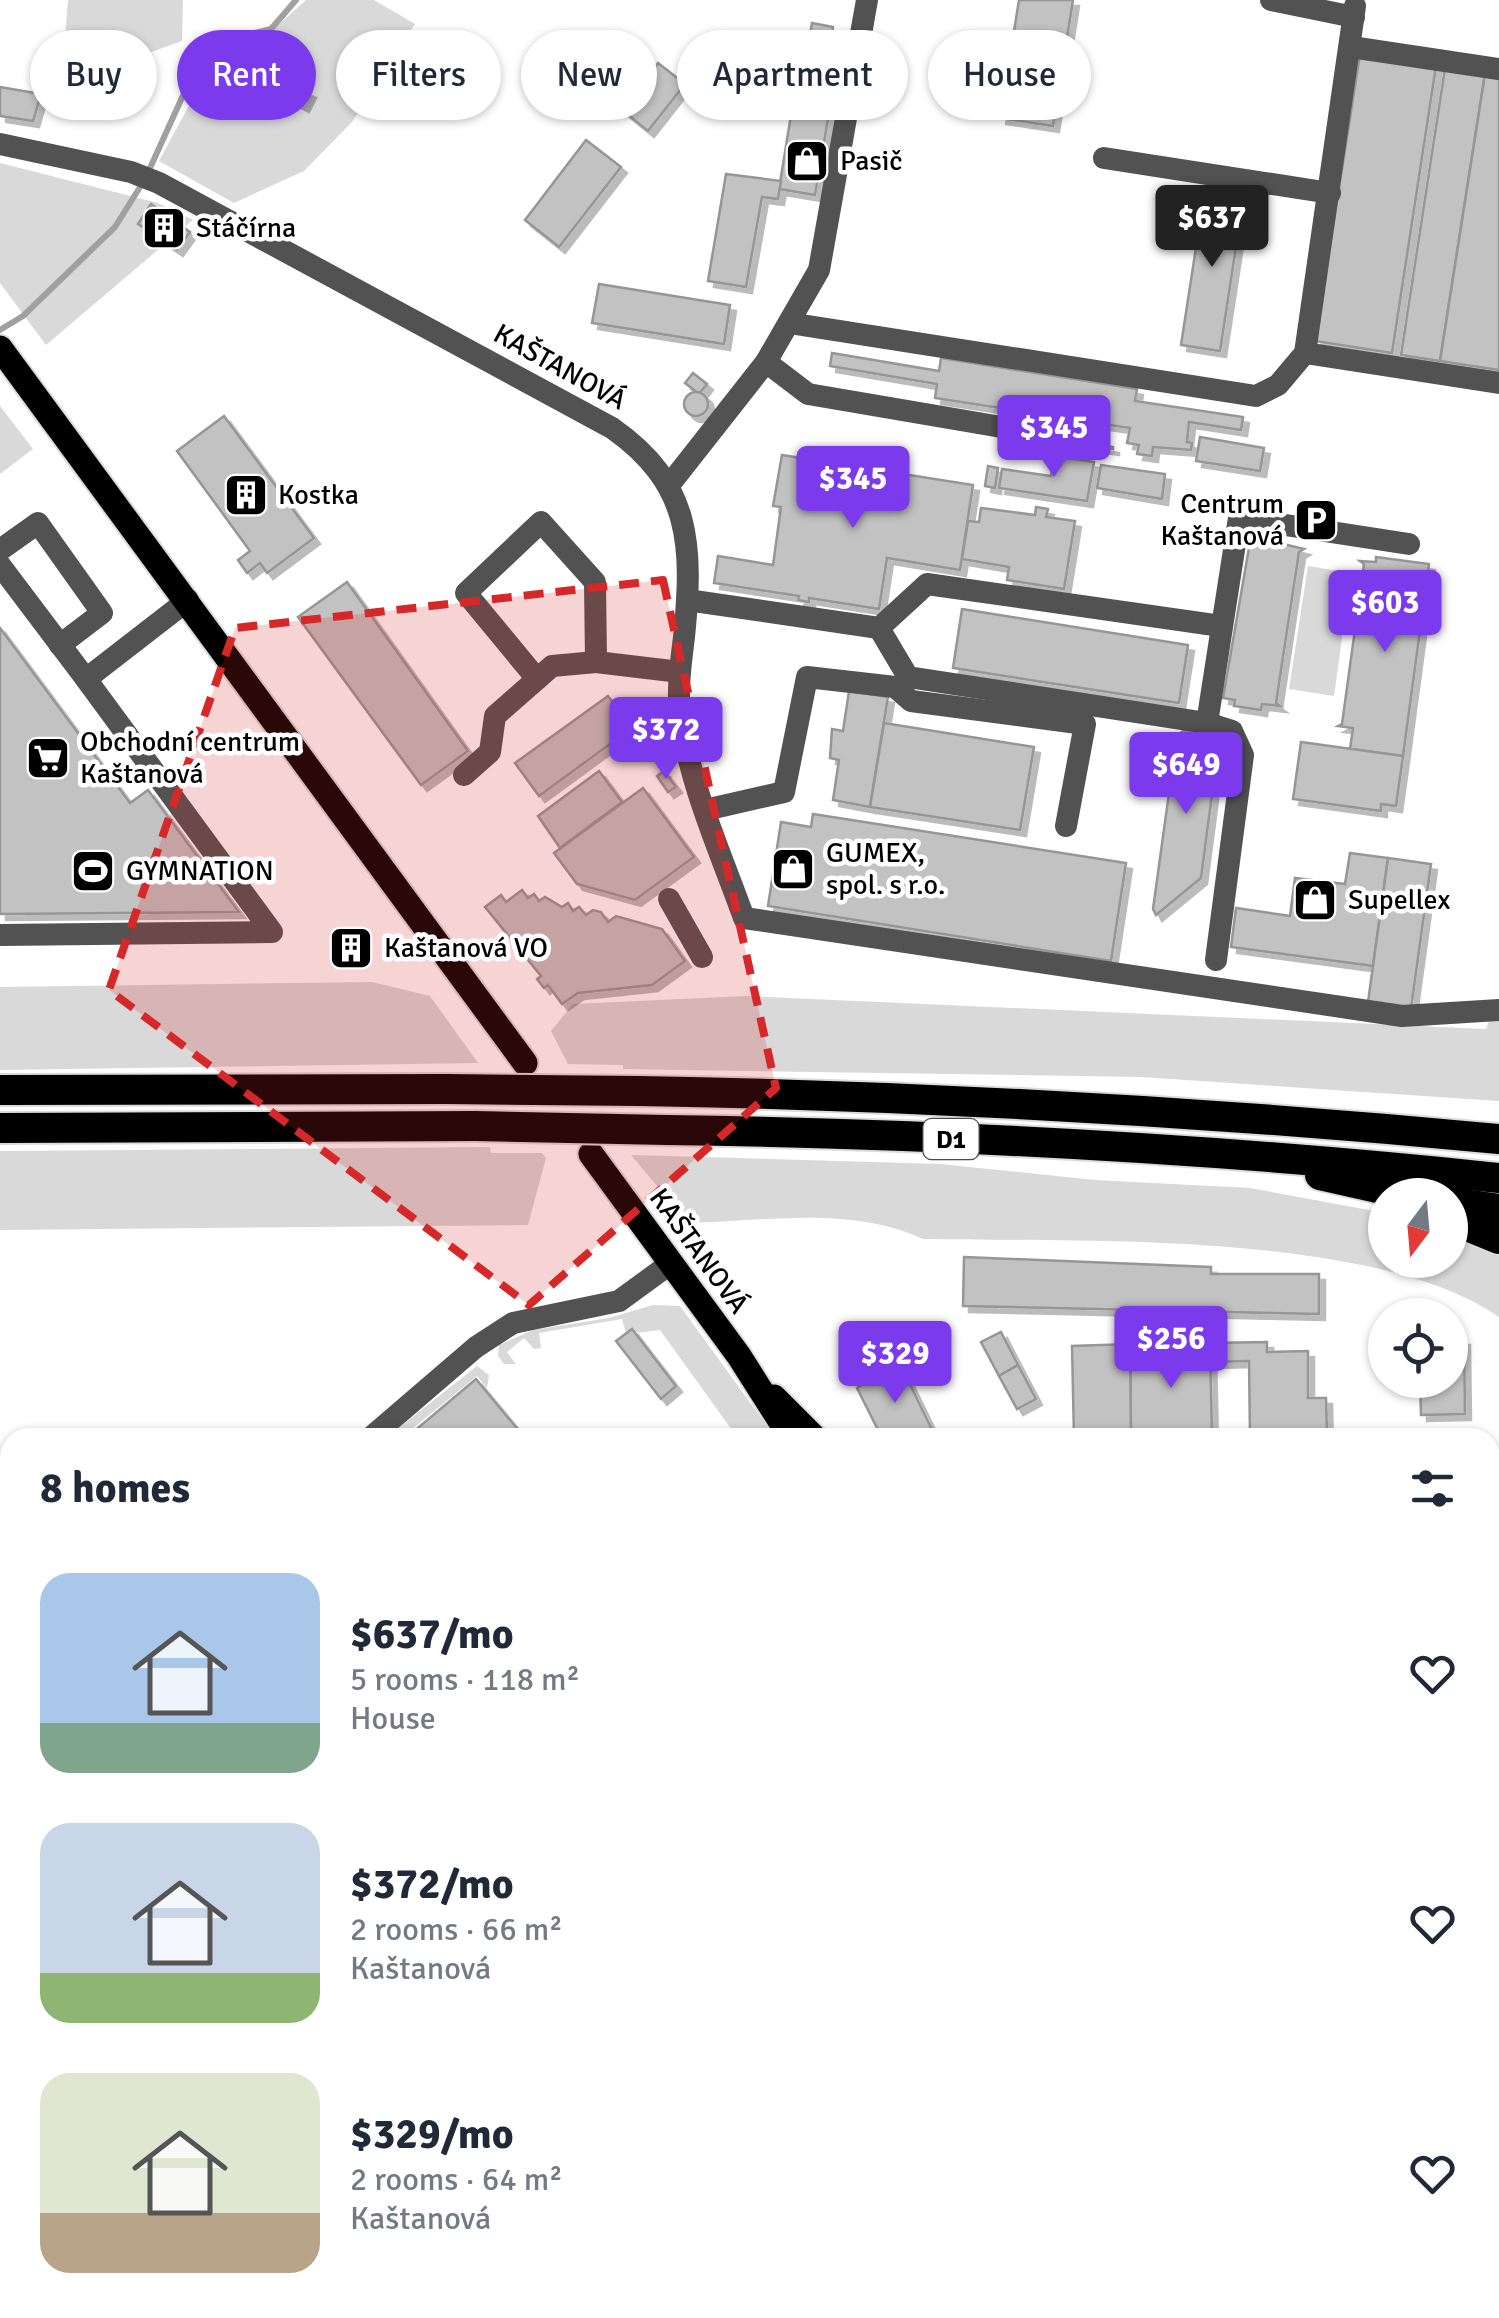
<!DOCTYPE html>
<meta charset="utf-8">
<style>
:root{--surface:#fff;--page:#f2f2f3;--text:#1f2937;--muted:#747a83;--accent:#7c3aed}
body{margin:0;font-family:Signika,sans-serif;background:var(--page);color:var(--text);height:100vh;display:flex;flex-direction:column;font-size:38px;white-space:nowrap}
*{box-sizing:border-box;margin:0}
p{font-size:32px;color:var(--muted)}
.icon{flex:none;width:55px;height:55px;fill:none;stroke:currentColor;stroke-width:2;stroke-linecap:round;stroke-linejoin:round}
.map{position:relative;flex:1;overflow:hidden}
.sheet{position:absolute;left:0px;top:1428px;width:1500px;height:892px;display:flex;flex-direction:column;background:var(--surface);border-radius:30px 30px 0 0;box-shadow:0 2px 8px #0004}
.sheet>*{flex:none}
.banner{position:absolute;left:30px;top:30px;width:1440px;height:90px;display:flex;gap:20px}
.needle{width:65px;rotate:196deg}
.fabs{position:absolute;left:1368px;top:1178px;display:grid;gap:20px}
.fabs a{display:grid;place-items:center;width:100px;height:100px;border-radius:50%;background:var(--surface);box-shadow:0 2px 8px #0004;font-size:50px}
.price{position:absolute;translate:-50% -85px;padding:0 22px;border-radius:10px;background:var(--accent);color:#fff;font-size:32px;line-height:65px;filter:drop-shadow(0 2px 5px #0008)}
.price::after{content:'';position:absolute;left:50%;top:60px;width:30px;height:22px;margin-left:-15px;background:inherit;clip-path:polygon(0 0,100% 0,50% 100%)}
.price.active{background:#222;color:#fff}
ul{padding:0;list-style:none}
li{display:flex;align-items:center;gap:30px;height:250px;padding:0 40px}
li span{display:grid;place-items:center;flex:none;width:280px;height:200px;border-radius:30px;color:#555}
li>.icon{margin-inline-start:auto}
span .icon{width:120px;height:120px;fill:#fffc;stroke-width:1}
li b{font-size:42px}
h2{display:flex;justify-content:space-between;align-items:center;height:120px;padding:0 40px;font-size:42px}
.tag{padding:0 35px;border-radius:45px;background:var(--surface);box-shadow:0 2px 8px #0004;font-size:35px;line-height:90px}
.tag.active{background:var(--accent);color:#fff}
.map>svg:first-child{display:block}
</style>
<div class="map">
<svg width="1499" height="2318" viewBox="0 0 1499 2318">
<defs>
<filter id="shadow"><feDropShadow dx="6" dy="6" stdDeviation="0" flood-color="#0004"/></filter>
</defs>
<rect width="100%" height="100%" fill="#fff"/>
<g fill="#d9d9d9">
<polygon points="68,0 183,0 182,41 129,60 64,50"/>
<polygon points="306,0 374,0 415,24 352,122 304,171 234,203 159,161 212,63 266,36"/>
<polygon points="0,163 158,203 193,220 46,345 0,283"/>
<polygon points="0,406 33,449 0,474"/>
<polygon points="1308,566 1351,573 1334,696 1289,689"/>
<polygon points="372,982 430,996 478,1063 0,1070 0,987"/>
<polygon points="746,996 1486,1029 1490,1018 1499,1018 1499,1101 1141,1077 623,1069 623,1065 568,1064 551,1031 573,1004"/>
<polygon points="490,1147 491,1153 542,1153 546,1158 528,1225 0,1230 0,1151"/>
<path d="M631,1155L940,1164L1095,1180L1250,1188L1385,1213V1260H1450V1232L1499,1254V1317C1374,1230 1075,1242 923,1239C851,1206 766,1221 688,1223Z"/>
<polygon points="653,1305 680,1306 775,1437 737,1437 660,1330 626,1334 622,1319 539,1333 541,1348 534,1349 524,1338 507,1352 516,1364 504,1364 498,1356 499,1345 533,1330 609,1318"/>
<polygon points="477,1366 489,1375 487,1388 477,1376 402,1437 386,1438"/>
</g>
<polygon fill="#a0a0a0" points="1499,1862 1499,1994 1490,2033 1490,1896"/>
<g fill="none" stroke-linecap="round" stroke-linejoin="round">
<polyline stroke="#a0a0a0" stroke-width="6" points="0,330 23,316 115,227 145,179 190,80 222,41 271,29 296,0"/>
</g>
<g fill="#c2c2c2" stroke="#969696" stroke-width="2.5" filter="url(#shadow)">
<polygon points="1019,0 1073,0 1053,126 1000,118"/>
<polygon points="812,23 833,27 828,61 806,57"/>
<polygon points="1360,54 1436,66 1392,353 1315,341"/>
<polygon points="658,63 685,84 648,131 622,110"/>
<polygon points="802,63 836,69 834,84 800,78"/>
<polygon points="1445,68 1485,74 1440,361 1401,355"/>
<polygon points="1485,74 1499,76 1499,370 1440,361"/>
<polygon points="797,78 834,84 815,195 779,189"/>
<polygon points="295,85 310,92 303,106 288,98"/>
<polygon points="0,87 41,94 33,121 0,116"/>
<polygon points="586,140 621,167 559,247 525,220"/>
<polygon points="726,174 781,181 778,199 762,197 746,287 708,281"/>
<polygon points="1205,189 1244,195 1220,351 1181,345"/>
<polygon points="151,204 190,232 177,250 138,224"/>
<polygon points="599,284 730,305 724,344 592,323"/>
<polygon points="832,353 939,371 941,358 1137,389 1135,401 1243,417 1241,430 1189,422 1187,442 1192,443 1191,450 1153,447 1152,456 1137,454 1139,445 1127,443 1130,428 935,398 937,384 830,366"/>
<polygon points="693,373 707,384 699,394 685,383"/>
<circle cx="696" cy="404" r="12"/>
<polygon points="224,416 314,538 267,573 260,563 247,573 238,560 250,551 177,451"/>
<polygon points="1043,435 1113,447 1113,449 1043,438"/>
<polygon points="1200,437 1264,448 1260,471 1196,461"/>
<polygon points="782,455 973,485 960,570 887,558 879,609 809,598 809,602 798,600 799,596 714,583 718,556 773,565 781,507 773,506"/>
<polygon points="1054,456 1094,462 1087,501 999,488 1002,469 1051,476"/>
<polygon points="1101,465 1165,474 1162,499 1097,488"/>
<polygon points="988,466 998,468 995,488 985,486"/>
<polygon points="1036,507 1048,509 1046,517 1075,521 1064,589 1007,580 1009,567 962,559 968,521 979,522 981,508 1035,515"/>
<polygon points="1251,536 1304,549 1299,552 1276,703 1280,706 1262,704 1261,710 1234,706 1235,700 1223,698"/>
<polygon points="1376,557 1429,564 1403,756 1350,749 1353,728 1338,726 1342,724 1364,564 1360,561 1376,562"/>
<polygon points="347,582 468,751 421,785 298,617"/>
<polygon points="962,609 1188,645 1179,703 953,668"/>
<polygon points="0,628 130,803 148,790 239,912 0,914"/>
<polygon points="849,691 888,697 870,807 833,800 839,760 830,758 832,729 843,731"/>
<polygon points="608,696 632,728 539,796 515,763"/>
<polygon points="884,723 1034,747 1020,830 870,807"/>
<polygon points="1183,731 1208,735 1218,749 1201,878 1156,915 1153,909 1177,735"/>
<polygon points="650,733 656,741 640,752 635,745"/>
<polygon points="1301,742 1403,756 1396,806 1381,804 1381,811 1293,799"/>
<polygon points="599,771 622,802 560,848 538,816"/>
<polygon points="664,771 676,787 668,792 657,776"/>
<polygon points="643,788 694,857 635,900 577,884 554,853"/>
<polygon points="813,814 1126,863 1111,961 768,906 781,822 811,827"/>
<polygon points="1350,853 1388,858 1373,966 1231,947 1236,908 1290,916 1295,878 1345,884"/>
<polygon points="1388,858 1431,864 1411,1008 1368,1002"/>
<polygon points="522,890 528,898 534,894 539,901 545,897 562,907 568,903 573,911 579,907 586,915 593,910 601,912 608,922 616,916 662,929 685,961 652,985 578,993 562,1004 548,985 544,988 537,979 541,976 485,907 501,895 506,902"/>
<polygon points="964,1257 1211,1267 1211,1274 1319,1274 1319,1314 963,1306"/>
<polygon points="632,1329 676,1386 661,1399 616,1341"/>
<polygon points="1001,1332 1018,1365 999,1376 981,1342"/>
<polygon points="1450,1339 1464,1339 1465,1414 1421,1415 1420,1380 1450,1380"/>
<polygon points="1267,1342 1267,1352 1308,1351 1308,1398 1326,1398 1327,1435 1250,1438 1249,1361 1210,1362 1210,1343"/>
<polygon points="1210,1343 1212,1438 1131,1438 1130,1344"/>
<polygon points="1130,1344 1131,1438 1074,1438 1072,1346"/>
<polygon points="1018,1365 1036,1399 1017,1409 999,1376"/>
<polygon points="893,1366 901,1366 936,1438 882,1438 857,1388"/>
<polygon points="476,1379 525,1438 406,1438"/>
<polygon points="1490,1475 1499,1475 1499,1517 1490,1518"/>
<polygon points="1498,1522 1499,1579 1490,1579 1490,1523"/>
</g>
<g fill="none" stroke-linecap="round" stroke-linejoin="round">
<g stroke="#dbdbdb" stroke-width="29">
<g id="major">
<polyline points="0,348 525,1063"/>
<polyline points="591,1154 739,1356 791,1438"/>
<polyline points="774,1397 815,1438"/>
<polyline points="1432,2310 1438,2318"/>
</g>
</g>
<g stroke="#dbdbdb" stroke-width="34">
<g id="highway">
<polyline points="0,1090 447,1089"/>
<path d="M639,1091C927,1096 1213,1112 1499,1139"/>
<polyline points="0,1128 475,1126"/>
<path d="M667,1130C945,1134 1223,1149 1499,1178"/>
<polyline points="1320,1175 1409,1195"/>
<polyline points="1450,1202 1499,1209"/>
<polyline points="1450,1219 1499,1239"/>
</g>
</g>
<g stroke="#525252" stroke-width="22">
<polyline points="1271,0 1354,17"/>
<polyline points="1351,47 1499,69"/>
<path d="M0,144L131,172L159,183L612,428C692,484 693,546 684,637C681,662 677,689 680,713C689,784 720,851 744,918L1402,1016L1499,1010"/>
<polyline points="1104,158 1330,193"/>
<polyline points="789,323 1256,396 1278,385 1305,353 1355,6"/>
<polyline points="1305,353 1499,383"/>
<polyline points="766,362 808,394 1019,430"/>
<polyline points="670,484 766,362 819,270 867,0"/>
<polyline points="0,550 38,523 102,613 60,645"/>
<polyline points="0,565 86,679 188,600"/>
<polyline points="687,600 879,628 927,584 1221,626"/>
<polyline points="879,628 908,677 1207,723"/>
<polyline points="537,679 466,593 541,522 595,582 596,662 680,672"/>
<polyline points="464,775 490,752 495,716 552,666 596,662"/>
<polyline points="705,810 784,792 807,677 895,687 911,701 1085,724 1066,826"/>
<polyline points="669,899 702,957"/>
<polyline points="0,935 272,932 86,679"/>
<polyline points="1216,960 1243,755 1232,731 1207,723 1239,518 1409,544"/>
<polyline points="370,1438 476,1347 513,1323 619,1301 671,1263"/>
<polyline points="1490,2127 1499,2098"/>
<polyline points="1490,2305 1499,2312"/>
<polyline points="1319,2318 1320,2310"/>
<polyline points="1469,2318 1471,2310"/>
</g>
<use href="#major" stroke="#000" stroke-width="25"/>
<use href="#highway" stroke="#000" stroke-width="30"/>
<g stroke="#dbdbdb" stroke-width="34" stroke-linecap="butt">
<g id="highway-bridge">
<polyline points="447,1089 639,1091"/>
<polyline points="475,1126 667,1130"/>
</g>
</g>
<use href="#highway-bridge" stroke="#000" stroke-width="30"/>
</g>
<path fill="#d62828" fill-opacity="0.2" stroke="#d62828" stroke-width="8" stroke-dasharray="20 12" stroke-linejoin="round" d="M663,580L776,1088L529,1305L109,990L235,628Z"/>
<defs>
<g id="shop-square" transform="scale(2.25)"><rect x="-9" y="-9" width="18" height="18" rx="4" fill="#000" stroke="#fff"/><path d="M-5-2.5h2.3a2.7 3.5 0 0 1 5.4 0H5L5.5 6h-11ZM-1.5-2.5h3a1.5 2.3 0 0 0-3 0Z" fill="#fff"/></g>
<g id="building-square" transform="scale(2.25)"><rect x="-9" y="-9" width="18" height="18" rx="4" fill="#000" stroke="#fff"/><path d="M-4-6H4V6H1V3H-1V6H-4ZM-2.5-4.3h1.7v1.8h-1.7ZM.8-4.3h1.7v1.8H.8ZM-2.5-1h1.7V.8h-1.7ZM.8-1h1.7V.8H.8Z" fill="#fff"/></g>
<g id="parking-square" transform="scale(2.25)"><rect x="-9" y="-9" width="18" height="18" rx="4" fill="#000" stroke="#fff"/><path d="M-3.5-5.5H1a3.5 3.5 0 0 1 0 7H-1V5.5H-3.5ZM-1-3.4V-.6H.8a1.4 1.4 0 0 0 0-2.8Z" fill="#fff"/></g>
<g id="supermarket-square" transform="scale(2.25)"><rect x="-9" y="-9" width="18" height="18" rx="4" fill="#000" stroke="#fff"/><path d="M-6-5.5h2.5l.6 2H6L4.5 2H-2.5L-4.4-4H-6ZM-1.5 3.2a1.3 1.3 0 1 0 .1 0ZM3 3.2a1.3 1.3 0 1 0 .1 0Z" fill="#fff"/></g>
<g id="stadium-square" transform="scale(2.25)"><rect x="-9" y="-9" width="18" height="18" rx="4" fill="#000" stroke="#fff"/><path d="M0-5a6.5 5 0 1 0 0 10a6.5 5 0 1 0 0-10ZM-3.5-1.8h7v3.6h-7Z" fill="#fff"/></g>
</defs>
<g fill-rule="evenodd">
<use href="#shop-square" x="807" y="161"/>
<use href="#building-square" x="164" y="228"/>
<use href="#building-square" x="246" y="495"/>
<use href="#parking-square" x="1316" y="520"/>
<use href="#supermarket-square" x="48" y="758"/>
<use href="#shop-square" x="793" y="869"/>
<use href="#stadium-square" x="93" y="871"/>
<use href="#shop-square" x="1315" y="900"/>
<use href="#building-square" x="351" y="948"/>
</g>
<g text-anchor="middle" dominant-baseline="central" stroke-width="9" stroke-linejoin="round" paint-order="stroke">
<rect fill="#fff" stroke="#4c4c4c" stroke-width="2.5" x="923.5" y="1119" width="55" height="40" rx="8"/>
<g font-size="25" font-weight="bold" fill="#000">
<text x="951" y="1139">D1</text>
</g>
<g font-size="28" fill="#000" stroke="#fff" text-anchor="start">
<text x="840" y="161">Pasič</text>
<text x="196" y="228">Stáčírna</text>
<text x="278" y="495">Kostka</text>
<text x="1284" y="504" text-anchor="end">Centrum<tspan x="1284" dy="32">Kaštanová</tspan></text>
<text x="80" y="742">Obchodní centrum<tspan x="80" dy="32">Kaštanová</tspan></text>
<text x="826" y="853">GUMEX,<tspan x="826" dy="32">spol. s r.o.</tspan></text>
<text x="126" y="871">GYMNATION</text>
<text x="1348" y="900">Supellex</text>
<text x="384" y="948">Kaštanová VO</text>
</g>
<g font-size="28" fill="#000" stroke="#fff">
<text transform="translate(560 367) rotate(29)">KAŠTANOVÁ</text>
<text transform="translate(699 1251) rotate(54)">KAŠTANOVÁ</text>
</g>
</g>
</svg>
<div class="fabs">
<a><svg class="needle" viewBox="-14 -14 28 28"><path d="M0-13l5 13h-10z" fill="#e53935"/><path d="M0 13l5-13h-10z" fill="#747a83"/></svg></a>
<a><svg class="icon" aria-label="locate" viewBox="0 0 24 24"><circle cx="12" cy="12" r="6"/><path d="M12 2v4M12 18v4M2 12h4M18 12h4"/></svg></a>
</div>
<b class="price active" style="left:1212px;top:270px">$637</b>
<b class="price" style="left:1054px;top:480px">$345</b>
<b class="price" style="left:853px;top:531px">$345</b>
<b class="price" style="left:1385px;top:655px">$603</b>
<b class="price" style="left:666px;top:782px">$372</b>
<b class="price" style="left:1186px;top:817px">$649</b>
<b class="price" style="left:1171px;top:1391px">$256</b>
<b class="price" style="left:895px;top:1406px">$329</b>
<div class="banner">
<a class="tag">Buy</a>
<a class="tag active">Rent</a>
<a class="tag">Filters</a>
<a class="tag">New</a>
<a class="tag">Apartment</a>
<a class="tag">House</a>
</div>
<section class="sheet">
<h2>8 homes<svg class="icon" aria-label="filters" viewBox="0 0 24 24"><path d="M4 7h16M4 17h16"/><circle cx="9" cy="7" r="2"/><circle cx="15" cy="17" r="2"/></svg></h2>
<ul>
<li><span style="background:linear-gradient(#a9c7e8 75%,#7fa58c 0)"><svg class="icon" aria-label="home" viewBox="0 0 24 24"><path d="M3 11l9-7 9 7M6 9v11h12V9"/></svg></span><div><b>$637/mo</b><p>5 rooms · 118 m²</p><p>House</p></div><svg class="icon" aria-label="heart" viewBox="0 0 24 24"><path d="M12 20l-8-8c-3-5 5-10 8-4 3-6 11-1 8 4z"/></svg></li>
<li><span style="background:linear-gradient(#c9d6e8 75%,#8fb573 0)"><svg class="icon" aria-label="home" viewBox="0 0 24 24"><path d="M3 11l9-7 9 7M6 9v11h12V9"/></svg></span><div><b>$372/mo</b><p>2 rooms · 66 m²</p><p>Kaštanová</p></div><svg class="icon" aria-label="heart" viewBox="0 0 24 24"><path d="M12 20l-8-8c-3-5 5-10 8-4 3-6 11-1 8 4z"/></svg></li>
<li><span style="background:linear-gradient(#dfe7d0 70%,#b9a48a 0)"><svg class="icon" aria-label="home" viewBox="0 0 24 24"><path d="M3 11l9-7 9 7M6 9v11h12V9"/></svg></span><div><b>$329/mo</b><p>2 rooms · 64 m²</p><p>Kaštanová</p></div><svg class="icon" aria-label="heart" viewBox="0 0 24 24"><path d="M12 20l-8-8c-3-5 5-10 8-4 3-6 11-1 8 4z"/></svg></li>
</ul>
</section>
</div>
